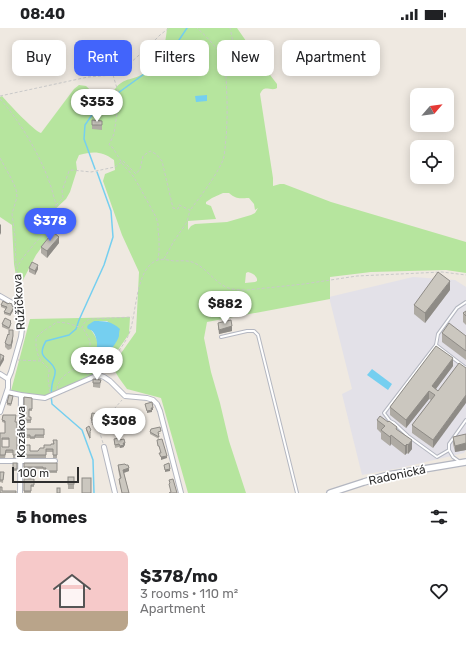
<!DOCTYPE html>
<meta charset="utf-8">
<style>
:root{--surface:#fff;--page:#f6f6f6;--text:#202124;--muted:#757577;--accent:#4264fb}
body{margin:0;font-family:Rubik,sans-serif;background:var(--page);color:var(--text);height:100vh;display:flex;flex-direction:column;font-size:15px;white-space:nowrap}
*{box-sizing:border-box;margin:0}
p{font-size:13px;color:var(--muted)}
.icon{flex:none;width:22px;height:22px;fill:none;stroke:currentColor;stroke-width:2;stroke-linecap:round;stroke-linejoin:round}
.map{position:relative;height:465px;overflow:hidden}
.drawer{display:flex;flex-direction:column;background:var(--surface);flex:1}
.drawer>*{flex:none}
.hud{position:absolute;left:12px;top:12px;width:442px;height:36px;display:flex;gap:8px}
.needle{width:26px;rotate:62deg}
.buttons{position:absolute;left:410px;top:60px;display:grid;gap:8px}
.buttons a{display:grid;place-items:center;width:44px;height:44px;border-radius:8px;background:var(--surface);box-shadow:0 2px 10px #0003;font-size:20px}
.scale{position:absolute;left:12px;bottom:10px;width:67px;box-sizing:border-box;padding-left:4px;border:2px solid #2e2e2e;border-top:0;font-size:11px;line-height:14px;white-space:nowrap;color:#2e2e2e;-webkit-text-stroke:3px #fff;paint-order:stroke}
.price{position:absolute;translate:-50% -34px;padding:0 9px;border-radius:14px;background:#fff;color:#222;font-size:13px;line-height:26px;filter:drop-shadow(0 1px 2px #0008)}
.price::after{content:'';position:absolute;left:50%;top:24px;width:12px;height:9px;margin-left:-6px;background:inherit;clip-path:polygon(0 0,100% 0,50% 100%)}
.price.current{background:var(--accent);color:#fff}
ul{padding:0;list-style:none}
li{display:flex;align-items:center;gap:12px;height:100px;padding:0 16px}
li span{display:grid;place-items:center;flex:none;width:112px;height:80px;border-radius:8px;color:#555}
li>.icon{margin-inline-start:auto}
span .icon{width:48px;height:48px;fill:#fffc;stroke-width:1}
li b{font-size:17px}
h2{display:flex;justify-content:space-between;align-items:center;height:48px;padding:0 16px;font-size:17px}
.tag{padding:0 14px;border-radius:8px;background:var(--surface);box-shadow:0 2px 10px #0003;font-size:14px;line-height:36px}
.tag.current{background:var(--accent);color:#fff}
.status{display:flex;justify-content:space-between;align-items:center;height:28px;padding:0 20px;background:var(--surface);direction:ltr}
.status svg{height:11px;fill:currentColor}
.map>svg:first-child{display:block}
</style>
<div class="status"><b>08:40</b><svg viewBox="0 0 49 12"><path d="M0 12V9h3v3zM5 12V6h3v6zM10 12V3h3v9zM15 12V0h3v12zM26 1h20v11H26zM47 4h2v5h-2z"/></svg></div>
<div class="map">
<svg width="466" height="465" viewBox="0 0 466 465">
<rect width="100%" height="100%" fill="#efe9e1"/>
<polygon fill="#e3e1e8" points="413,249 455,252 466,259 466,422 464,425 400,440 362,447 342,366 352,361 329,269"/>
<g fill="#b6e59e" fill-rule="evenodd">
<path d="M167,0H237L267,43L277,56V60L275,61C268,62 264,57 260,66L273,150V158L280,156H284L331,174L466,214V245L446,242L371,244L330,249V271L207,294L204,310L211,344L220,375L229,413L246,465H188L161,370L127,361L119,350L112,338L136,304L139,244L122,207L103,153L105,146L115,142L114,132C102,123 93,123 79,127L76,134L77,142L70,164L66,171L51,185L49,206L44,216L36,227L23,252L17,254L14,236L12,197L0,189V69L2,68C9,76 33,102 41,105L74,61L79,57L86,58L99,70C115,69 111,62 121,55C126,51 133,51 139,48C160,38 165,22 167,0ZM223,165H229C237,172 240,170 249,170L254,176L255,182L258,180L255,185L251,187L227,194L195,196L191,198L188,202V193L216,191L211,178L206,176V174L212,170ZM248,244C252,245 256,247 257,251V253L255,254L245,255L246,245Z"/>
<path d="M130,289L129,306L99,349L44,369L11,363L30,291ZM94,293H107L119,303C118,321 98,330 85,338V335C95,321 104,319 91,302Z"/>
</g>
<g fill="#75cff0">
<polygon points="207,67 207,73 196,74 195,68"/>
<path d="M94,293C106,293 111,293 120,301C119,303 119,306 119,308C115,321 98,334 87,339L84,337L85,335C92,326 100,323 96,310C95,306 93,302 88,301L87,299L88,297Z"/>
<polygon points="372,341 392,356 388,362 367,347"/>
</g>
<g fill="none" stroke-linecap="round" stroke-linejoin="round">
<g stroke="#75cff0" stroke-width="1.5">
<polyline points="95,141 84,111 85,97 96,81 151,41 166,29 175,18 187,0"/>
<path d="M94,465L93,432L82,402L52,376C51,369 51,363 52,357C53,351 56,347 55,342C51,329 35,332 46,313L69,307L76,301L79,292L104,237L113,209L111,183L97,144"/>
</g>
<g stroke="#b4b7c1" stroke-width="4">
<g id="lane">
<polyline points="221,309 247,303 254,303 258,307 297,465"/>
<polyline points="436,317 438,306 457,280 466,274"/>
<polyline points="449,422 437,429 408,408 394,395 390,393 384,385 436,317 466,340"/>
<polyline points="460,434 453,429 449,422 449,416 466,392"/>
</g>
</g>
<g stroke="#b4b7c1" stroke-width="6">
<g id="street">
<polyline points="0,268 21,280 22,301 21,309 11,344 8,351 8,360 0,384"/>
<polyline points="0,346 8,351"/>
<polyline points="7,364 21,367 45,370 98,347 104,349 110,353 125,368 147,370 153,372 157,376 160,383 181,465"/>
<polyline points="104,419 115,465"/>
<polyline points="0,433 55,433"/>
<polyline points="20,465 21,367"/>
</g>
</g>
<g stroke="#b4b7c1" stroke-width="8">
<polyline id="secondary" points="330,465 364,454 388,447 466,434"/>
</g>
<g stroke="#c9c9c9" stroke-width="1" stroke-dasharray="3 2" stroke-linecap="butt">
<path d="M225,35C234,20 234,17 230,0"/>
<polyline points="113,47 119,67 119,71 114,106 109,117 113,120 122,135 133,148 139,158 156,189 158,196 158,201 159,211 159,224 158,232"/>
<polyline points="0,68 88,49 113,47 128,37 147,20 160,7 169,0"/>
<path d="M0,71C21,94 43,132 52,162C53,167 55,172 56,177C56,184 55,191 51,197C44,206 18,232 17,241C15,251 19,266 20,275"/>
<polyline points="0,130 11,150 16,161 17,169 12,186 15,208 16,240"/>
<polyline points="56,177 63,170 62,163 69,143 72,142 91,144 115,139 123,133 136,146 140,141 143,128 150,123 156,126 162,133 173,180 178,181 179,177 190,182 187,194 174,213 164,231"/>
<path d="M191,181C202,166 215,150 223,132C225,126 225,118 226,111C228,86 227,60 225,35C219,21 207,9 197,0"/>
<polyline points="18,332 41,333"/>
<polyline points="75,340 78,333 90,326 90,313 88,309 83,300"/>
<path d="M104,343C111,332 124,318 129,306C137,286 135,239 158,232C163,231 169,232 174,233C180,233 186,232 192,234C207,239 216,258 232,261C237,262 242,262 247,262L304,256L357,248L442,244L466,247"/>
<path d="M57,361C59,350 66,346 74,341L89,346"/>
<path d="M50,364L48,351L49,344V341L41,333L38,327L36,318V310L42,304L57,294L67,295L82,300C84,295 85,292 91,291L132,289"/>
<polyline points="103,415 99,402 100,397 122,372"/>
</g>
<use href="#lane" stroke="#fff" stroke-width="2"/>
<use href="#street" stroke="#fff" stroke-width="4"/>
<use href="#secondary" stroke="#fff" stroke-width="5.5"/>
</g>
<g fill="#afaba4" fill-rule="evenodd">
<polygon points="92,92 102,93 102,102 92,101"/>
<polygon points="59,215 47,230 41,225 41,219"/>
<polygon points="29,240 38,241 35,247 29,244"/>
<polygon points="450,262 425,295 414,286 414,277"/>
<polygon points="1,277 12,278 14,281 10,288 4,286 4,284 6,281 1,279"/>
<polygon points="466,283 466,297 463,294 463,285"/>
<polygon points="11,295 11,297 9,302 2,299 2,296"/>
<polygon points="218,295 232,303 219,306 218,300"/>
<polygon points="442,305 466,308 466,332 442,314"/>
<polygon points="13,312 11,321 8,322 5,319 5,315"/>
<polygon points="453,338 436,361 433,420 412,405 412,397 431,372 429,371 406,400 390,387 390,379"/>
<polygon points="93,351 101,352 100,360 93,359"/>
<polygon points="24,369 32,370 32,383 29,383 29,389 31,389 31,395 24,395"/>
<polygon points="13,370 11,378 7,377 7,375"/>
<polygon points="92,385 99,386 98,398 92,397 92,393 91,393"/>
<path d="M2,392L17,394V430H13V425H6L5,430H0V405H5V395L2,394ZM2,412H9V419H2Z"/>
<polygon points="377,392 388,394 397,401 412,421 408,426 407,425 405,427 391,416 390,418 381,411 381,405 377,401"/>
<polygon points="86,400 91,405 90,405 90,412 86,402"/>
<polygon points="24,401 44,401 44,410 35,410 35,411 30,411 30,410 24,410"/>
<polygon points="150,404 161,405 158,406 159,411 150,406"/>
<polygon points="466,406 466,422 455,424 453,416 453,409"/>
<polygon points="114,411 119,412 125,417 124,418 124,419 120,420 119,419 115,420"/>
<polygon points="57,412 57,430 53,430 53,424 46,424 46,430 24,430 24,417 30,423 38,423 44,420 51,417"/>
<rect x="13" y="435" width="4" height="8"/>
<polygon points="24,435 57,435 57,445 45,445 45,442 43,442 43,441 24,441"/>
<polygon points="118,437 126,437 129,443 124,445 129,465 122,465 119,454 119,451 120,451 118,441"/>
<polygon points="0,444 4,444 3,455 0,454"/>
<rect x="68" y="449" width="6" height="12"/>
<polygon points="24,451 34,451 34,459 31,459 31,465 24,465"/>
</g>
<g fill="#8e8b86">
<polygon points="1,196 1,205 0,207 0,197"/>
<polygon points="59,209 59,215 47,230 47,223"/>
<polygon points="38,237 38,241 35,247 35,243"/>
<polygon points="450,253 450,262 425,295 425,285"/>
<polygon points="14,279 14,281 10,288 10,286"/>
<polygon points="232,298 232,303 219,306 219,302"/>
<polygon points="13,308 13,312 11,321 11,317"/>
<polygon points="4,328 4,332 0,339 0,335"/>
<polygon points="453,330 453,338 432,366 432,358"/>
<polygon points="429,363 429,371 406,400 406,392"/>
<polygon points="466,367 466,375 433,420 433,412"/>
<polygon points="151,380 153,380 153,382 152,382 152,384 147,385 147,383"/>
<polygon points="391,407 391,416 390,418 390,409"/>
<polygon points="412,412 412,421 408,426 408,417"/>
<polygon points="123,415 125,415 125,417 124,418 124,419 120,420 120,418"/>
<polygon points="466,415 466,422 455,424 455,418"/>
<polygon points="407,416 407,425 405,427 405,418"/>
<polygon points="167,428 167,430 161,432 161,429"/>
<polygon points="129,440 129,443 123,445 123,442"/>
<polygon points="170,441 170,443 165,444 165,442"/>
</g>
<g fill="#cbc7bf" stroke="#8e8b86" fill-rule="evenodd">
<polygon points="92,92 102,93 102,97 92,97"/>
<polygon points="53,204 59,209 47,223 41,219"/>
<polygon points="32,234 38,237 35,243 29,240"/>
<polygon points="438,244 450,253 425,285 414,277"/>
<polygon points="3,273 8,276 9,275 12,276 12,278 14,279 10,286 4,284 7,279 1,277"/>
<polygon points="466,283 466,288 463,285"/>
<polygon points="5,290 11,293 10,294 11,295 9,300 2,296"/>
<polygon points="231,292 232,298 219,302 218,295"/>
<polygon points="449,295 466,308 466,323 442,305"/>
<polygon points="9,302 13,302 13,308 11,317 8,317 5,315 8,306 9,307"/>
<polygon points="436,318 453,330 432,358 438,363 459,335 466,340 466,367 433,412 412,397 435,367 429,363 406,392 390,379"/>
<polygon points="0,326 4,328 0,335"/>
<polygon points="93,351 101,352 100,355 93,355"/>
<polygon points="9,367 13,368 11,376 7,375"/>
<polygon points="24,369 32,370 32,381 29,381 29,389 31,389 31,392 24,392"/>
<polygon points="152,374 153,380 151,380 152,382 147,383 145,376"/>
<polygon points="92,385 99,386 98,395 92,395 92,391 91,391"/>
<path d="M3,387H16L15,394H17V427H13V422H6L5,427H0V405H5V393L2,392ZM2,410H9V419H2Z"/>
<polygon points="380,388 388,394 389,393 397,399 396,401 412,412 408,417 407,416 405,418 391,407 390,409 381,402 385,398 377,392"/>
<polygon points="89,398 91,402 90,403 90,410 86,400"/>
<polygon points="160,399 161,403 158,404 159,409 150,404 151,401"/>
<polygon points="24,401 44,401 44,407 35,407 35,409 30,409 30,407 24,407"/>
<polygon points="466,406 466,415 455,418 453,409"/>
<polygon points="119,410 119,412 124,411 125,415 123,415 124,417 120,418 119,416 115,417 114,411"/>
<polygon points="162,411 167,428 161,429 159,425 161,425 159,418 158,418 157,412"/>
<polygon points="53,412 57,412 57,427 53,427 53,421 46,421 46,427 24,427 24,417 30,417 30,423 38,423 40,420 44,420 44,417 51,417 51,416 54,416"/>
<rect x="13" y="435" width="4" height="6"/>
<polygon points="24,435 57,435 57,443 45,443 46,440 43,440 43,439 24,439"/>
<polygon points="169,435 170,441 165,442 164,437"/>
<polygon points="125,436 126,437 128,437 129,440 123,442 129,465 122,465 119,451 121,450 118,437"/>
<polygon points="0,444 4,444 3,452 0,452"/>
<rect x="68" y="449" width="6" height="7"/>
<rect x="82" y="450" width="9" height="15"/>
<polygon points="24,451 34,451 34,457 31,457 31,463 24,463"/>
<polygon points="173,451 177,465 169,465 171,464 169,456 170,455 169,452"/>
<polygon points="0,459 2,459 2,463 16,463 16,465 0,465"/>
<rect x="57" y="460" width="3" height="5"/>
</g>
<g text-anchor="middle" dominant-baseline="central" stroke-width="3.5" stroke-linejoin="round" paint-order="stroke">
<g font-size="12" fill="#2e2e2e" stroke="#fff">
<text transform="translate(19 274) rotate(-94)">Růžičkova</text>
<text transform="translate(21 404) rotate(-90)">Kozákova</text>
<text transform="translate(397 447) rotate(-12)">Radonická</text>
</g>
</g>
</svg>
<div class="buttons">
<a><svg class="needle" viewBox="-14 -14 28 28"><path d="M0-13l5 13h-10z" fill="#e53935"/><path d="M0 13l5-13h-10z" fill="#757577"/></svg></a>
<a><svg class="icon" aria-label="locate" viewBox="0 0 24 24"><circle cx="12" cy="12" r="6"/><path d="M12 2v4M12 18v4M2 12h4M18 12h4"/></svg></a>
</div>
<div class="scale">100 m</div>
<b class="price" style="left:97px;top:95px">$353</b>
<b class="price current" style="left:50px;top:214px">$378</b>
<b class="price" style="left:225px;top:297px">$882</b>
<b class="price" style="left:97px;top:353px">$268</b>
<b class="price" style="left:119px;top:414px">$308</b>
<div class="hud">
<a class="tag">Buy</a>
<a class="tag current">Rent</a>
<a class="tag">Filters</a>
<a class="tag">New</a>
<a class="tag">Apartment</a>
</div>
</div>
<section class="drawer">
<h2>5 homes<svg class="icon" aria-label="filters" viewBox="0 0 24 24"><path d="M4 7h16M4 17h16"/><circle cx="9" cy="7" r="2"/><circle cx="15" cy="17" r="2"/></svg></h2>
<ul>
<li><span style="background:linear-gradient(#f6c9c9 75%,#b9a48a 0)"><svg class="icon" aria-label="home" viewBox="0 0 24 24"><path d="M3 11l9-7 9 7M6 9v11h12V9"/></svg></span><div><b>$378/mo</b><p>3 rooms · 110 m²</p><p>Apartment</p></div><svg class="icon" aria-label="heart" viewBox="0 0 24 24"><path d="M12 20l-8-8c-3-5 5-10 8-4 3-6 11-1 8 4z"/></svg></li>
</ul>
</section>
